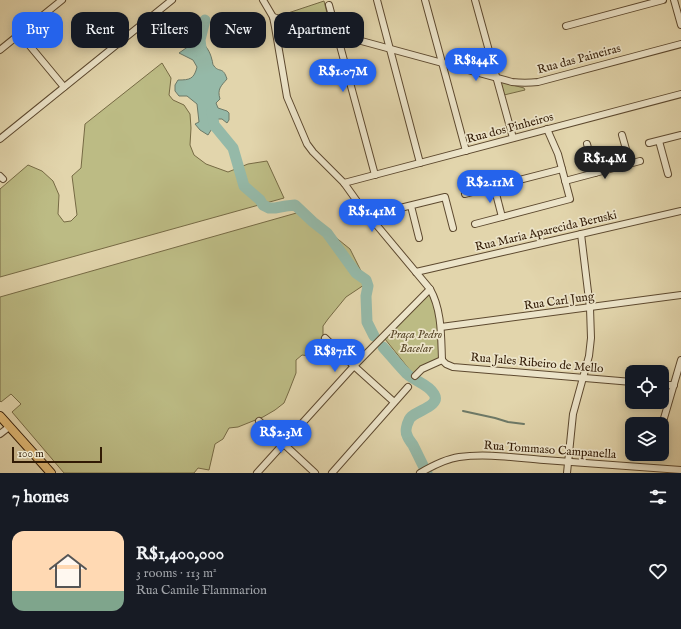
<!DOCTYPE html>
<meta charset="utf-8">
<style>
:root{--surface:#171b24;--page:#20242c;--text:#f1f3f6;--muted:#9ea1a6;--accent:#2563eb}
body{margin:0;font-family:"IM FELL English",serif;background:var(--page);color:var(--text);height:100vh;display:flex;flex-direction:column;font-size:15px;white-space:nowrap}
*{box-sizing:border-box;margin:0}
p{font-size:13px;color:var(--muted)}
.icon{flex:none;width:22px;height:22px;fill:none;stroke:currentColor;stroke-width:2;stroke-linecap:round;stroke-linejoin:round}
.map{position:relative;height:473px;overflow:hidden}
.side{display:flex;flex-direction:column;background:var(--surface);flex:1}
.side>*{flex:none}
.hud{position:absolute;left:12px;top:12px;width:400px;height:36px;display:flex;gap:8px}
.buttons{position:absolute;left:625px;top:365px;display:grid;gap:8px}
.buttons a{display:grid;place-items:center;width:44px;height:44px;border-radius:8px;background:var(--surface);box-shadow:0 2px 10px #0003;font-size:20px}
.scale{position:absolute;left:12px;bottom:10px;width:90px;box-sizing:border-box;padding-left:4px;border:2px solid #311a05;border-top:0;font-size:11px;line-height:14px;white-space:nowrap;color:#311a05;-webkit-text-stroke:3px #ece4c9;paint-order:stroke}
.price{position:absolute;translate:-50% -34px;padding:0 9px;border-radius:14px;background:var(--accent);color:#fff;font-size:13px;line-height:26px;filter:drop-shadow(0 1px 2px #0008)}
.price::after{content:'';position:absolute;left:50%;top:24px;width:12px;height:9px;margin-left:-6px;background:inherit;clip-path:polygon(0 0,100% 0,50% 100%)}
.price.on{background:#222;color:#fff}
ul{padding:0;list-style:none}
li{display:flex;align-items:center;gap:12px;height:100px;padding:0 12px}
li span{display:grid;place-items:center;flex:none;width:112px;height:80px;border-radius:12px;color:#555}
li>.icon{margin-inline-start:auto}
span .icon{width:48px;height:48px;fill:#fffc;stroke-width:1}
li b{font-size:17px}
h2{display:flex;justify-content:space-between;align-items:center;height:48px;padding:0 12px;font-size:17px}
.tag{padding:0 14px;border-radius:12px;background:var(--surface);box-shadow:0 2px 10px #0003;font-size:14px;line-height:36px}
.tag.on{background:var(--accent);color:#fff}
.map>svg:first-child{display:block}
</style>
<div class="map">
<svg width="681" height="473" viewBox="0 0 681 473">
<rect width="100%" height="100%" fill="#e2d5ac"/>
<filter id="stains"><feTurbulence type="fractalNoise" baseFrequency=".005" numOctaves="4"/><feColorMatrix values="0 0 0 0 .2 0 0 0 0 .09 0 0 0 0 .02 0 0 0 .5 -.17"/></filter>
<radialGradient id="worn" r=".72"><stop offset=".6" stop-color="#630" stop-opacity="0"/><stop offset="1" stop-color="#630" stop-opacity=".3"/></radialGradient>
<g fill="#bcbb84" stroke="#766a44">
<polygon points="324,1 331,29 282,15"/>
<polygon points="162,63 171,78 169,95 173,100 184,105 190,114 191,128 190,145 194,155 206,164 228,172 248,164 267,161 284,198 0,277 0,189 28,165 42,171 53,181 59,195 58,214 64,222 71,221 77,215 72,176 81,168 85,124"/>
<polygon points="501,82 524,88 525,90 504,95"/>
<polygon points="300,212 318,223 350,249 367,283 346,297 328,319 323,326 323,338 310,356 302,355 296,360 296,373 289,391 284,403 275,410 263,417 238,427 229,428 223,439 215,444 209,470 198,468 194,473 64,473 12,412 21,404 11,394 1,402 0,401 0,297"/>
<path d="M430,294C440,312 439,339 441,360L413,374L385,339Z"/>
</g>
<path fill="#95b9a8" stroke="#6d7967" d="M200,40C206,46 210,51 212,60C213,62 212,64 214,66C219,73 223,66 227,79C221,86 217,89 220,99L216,103L218,108L227,111L229,113V120L227,123L222,119H218L208,135L200,130L195,124L199,122L197,104L187,96H179L175,91V85L178,80C190,80 194,79 197,67L193,60L179,53L189,46Z"/>
<g fill="none" stroke-linecap="round" stroke-linejoin="round">
<g stroke="#6d7967" stroke-width="2">
<polyline points="434,402 437,403"/>
<polyline points="463,411 495,418 508,422 524,424"/>
</g>
<g stroke="#95b9a8" stroke-width="11">
<polyline points="202,55 200,40 205,20"/>
<polyline points="212,112 214,125 233,148 244,186 260,200 263,205 269,208 275,208 286,206 295,205 313,222 327,233 356,273 366,280 368,286 366,296 367,322 374,336"/>
<path d="M383,347C391,356 399,366 407,374C416,382 428,384 434,394C442,407 412,411 409,420C407,424 405,431 407,435C408,439 411,442 413,445C418,455 422,464 427,473"/>
</g>
<g stroke="#5d492f" stroke-width="8">
<g id="minor">
<path d="M263,0L273,17L275,27L287,97L307,144L313,152L344,183L359,204L430,289C442,310 441,336 442,360"/>
<polyline points="377,0 420,163"/>
<polyline points="425,0 466,151"/>
<polyline points="475,0 513,138"/>
<polyline points="674,0 681,25"/>
<polyline points="329,5 375,175"/>
<path d="M273,17L512,82C521,83 529,83 538,82L681,44"/>
<polyline points="566,26 663,0"/>
<polyline points="20,34 64,87"/>
<polyline points="0,50 62,0"/>
<polyline points="622,135 630,163"/>
<polyline points="0,139 172,0"/>
<polyline points="659,141 668,174"/>
<polyline points="649,143 681,135"/>
<polyline points="587,144 595,173"/>
<polyline points="0,176 3,179"/>
<polyline points="565,181 640,161"/>
<polyline points="344,183 681,94"/>
<polyline points="494,186 502,217"/>
<polyline points="465,194 562,169"/>
<polyline points="411,206 419,238"/>
<polyline points="376,224 392,210 445,197 453,228"/>
<polyline points="475,224 570,199 558,154 547,129"/>
<polyline points="416,272 681,211"/>
<polyline points="441,327 681,295"/>
<polyline points="325,338 354,366 394,402"/>
<polyline points="442,360 446,364 453,367 632,382"/>
<polyline points="415,376 422,369 442,360"/>
<polyline points="662,385 674,385"/>
<polyline points="259,421 315,473"/>
<polyline points="662,425 681,360"/>
<polyline points="0,434 9,427"/>
<polyline points="257,473 354,366 430,289"/>
<polyline points="332,473 408,387"/>
<path d="M420,473C432,466 445,459 459,457C487,453 517,458 544,460C590,463 635,467 681,470"/>
<polyline points="567,473 573,414 589,356 591,338 590,308 581,234"/>
</g>
</g>
<g stroke="#311a05" stroke-width="10">
<polyline id="major" points="0,416 51,473"/>
</g>
<use href="#minor" stroke="#ece4c9" stroke-width="6"/>
<use href="#major" stroke="#e1ba76" stroke-width="8"/>
</g>
<g text-anchor="middle" dominant-baseline="central" stroke-width="3.5" stroke-linejoin="round" paint-order="stroke">
<g font-size="12" fill="#311a05" stroke="#ece4c9">
<text transform="translate(579 59) rotate(-15)">Rua das Paineiras</text>
<text transform="translate(510 128) rotate(-15)">Rua dos Pinheiros</text>
<text transform="translate(546 231) rotate(-13)">Rua Maria Aparecida Beruski</text>
<text transform="translate(559 301) rotate(-8)">Rua Carl Jung</text>
<text transform="translate(537 363) rotate(5)">Rua Jales Ribeiro de Mello</text>
<text transform="translate(550 450) rotate(4)">Rua Tommaso Campanella</text>
</g>
<g font-size="12" font-style="italic" fill="#5b4a2b" stroke="#ece4c9">
<text x="416" y="334">Praça Pedro<tspan x="416" dy="14">Bacelar</tspan></text>
</g>
</g>
<rect width="100%" height="100%" filter="url(#stains)"/>
<rect width="100%" height="100%" fill="url(#worn)"/>
</svg>
<div class="buttons">
<a><svg class="icon" aria-label="locate" viewBox="0 0 24 24"><circle cx="12" cy="12" r="6"/><path d="M12 2v4M12 18v4M2 12h4M18 12h4"/></svg></a>
<a><svg class="icon" aria-label="layers" viewBox="0 0 24 24"><path d="M12 4l9 5-9 5-9-5zM3 14l9 5 9-5"/></svg></a>
</div>
<div class="scale">100 m</div>
<b class="price" style="left:476px;top:82px">R$844K</b>
<b class="price" style="left:343px;top:93px">R$1.07M</b>
<b class="price on" style="left:605px;top:180px">R$1.4M</b>
<b class="price" style="left:490px;top:204px">R$2.11M</b>
<b class="price" style="left:372px;top:233px">R$1.41M</b>
<b class="price" style="left:335px;top:373px">R$871K</b>
<b class="price" style="left:281px;top:454px">R$2.3M</b>
<div class="hud">
<a class="tag on">Buy</a>
<a class="tag">Rent</a>
<a class="tag">Filters</a>
<a class="tag">New</a>
<a class="tag">Apartment</a>
</div>
</div>
<section class="side">
<h2>7 homes<svg class="icon" aria-label="filters" viewBox="0 0 24 24"><path d="M4 7h16M4 17h16"/><circle cx="9" cy="7" r="2"/><circle cx="15" cy="17" r="2"/></svg></h2>
<ul>
<li><span style="background:linear-gradient(#ffd9b3 75%,#7fa58c 0)"><svg class="icon" aria-label="home" viewBox="0 0 24 24"><path d="M3 11l9-7 9 7M6 9v11h12V9"/></svg></span><div><b>R$1,400,000</b><p>3 rooms · 113 m²</p><p>Rua Camile Flammarion</p></div><svg class="icon" aria-label="heart" viewBox="0 0 24 24"><path d="M12 20l-8-8c-3-5 5-10 8-4 3-6 11-1 8 4z"/></svg></li>
</ul>
</section>
